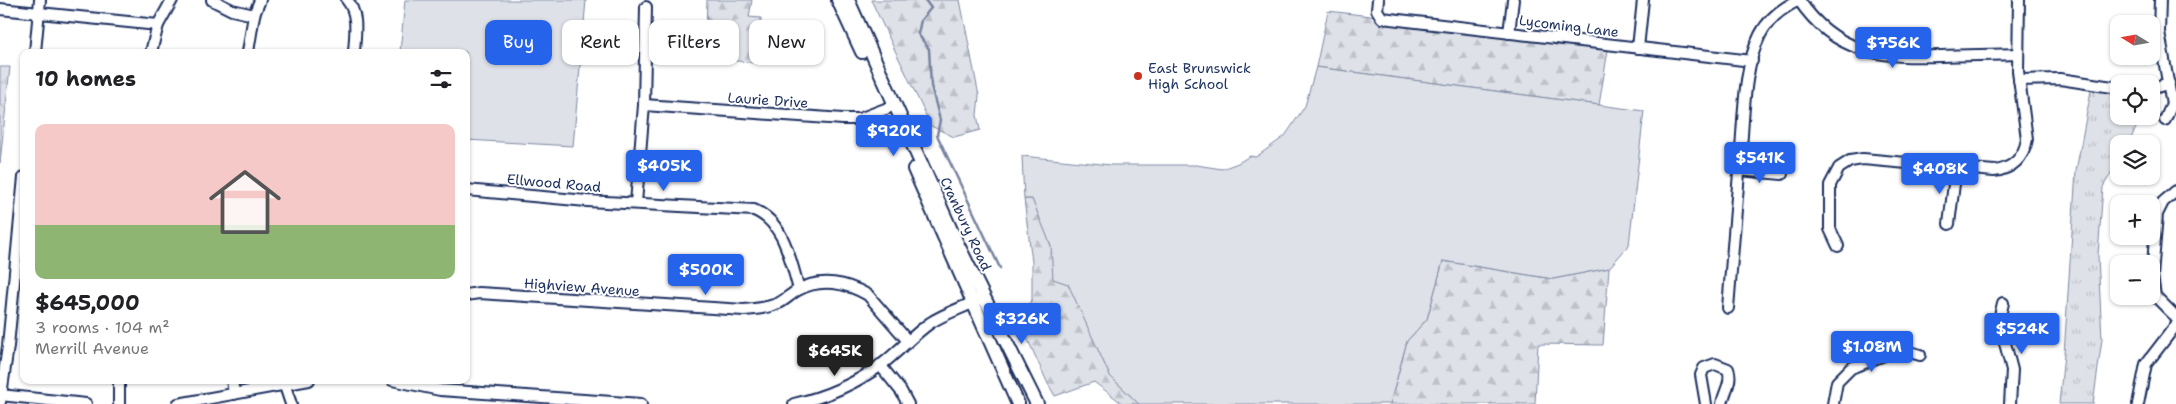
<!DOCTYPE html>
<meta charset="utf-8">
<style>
:root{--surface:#fff;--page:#f6f6f6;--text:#202124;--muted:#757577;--accent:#2563eb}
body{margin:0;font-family:"Shantell Sans",sans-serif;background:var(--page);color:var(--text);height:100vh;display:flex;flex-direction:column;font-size:19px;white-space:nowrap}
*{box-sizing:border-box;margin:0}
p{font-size:16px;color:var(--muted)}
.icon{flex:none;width:28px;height:28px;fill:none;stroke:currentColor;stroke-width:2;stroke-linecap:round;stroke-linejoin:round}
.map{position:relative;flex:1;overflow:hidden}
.panel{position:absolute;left:20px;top:49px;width:450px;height:335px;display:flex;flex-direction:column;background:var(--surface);border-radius:10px;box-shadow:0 1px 4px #0004}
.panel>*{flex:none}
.top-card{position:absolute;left:485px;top:20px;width:475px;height:45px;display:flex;gap:10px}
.needle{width:32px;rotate:281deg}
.buttons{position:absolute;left:2110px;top:15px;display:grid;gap:10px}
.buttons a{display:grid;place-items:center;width:50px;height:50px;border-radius:10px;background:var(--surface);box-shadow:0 1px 4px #0004;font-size:25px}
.price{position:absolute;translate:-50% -42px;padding:0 11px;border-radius:5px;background:var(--accent);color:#fff;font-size:16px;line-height:32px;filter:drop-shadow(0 1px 2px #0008)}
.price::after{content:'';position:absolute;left:50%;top:30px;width:15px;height:11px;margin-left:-8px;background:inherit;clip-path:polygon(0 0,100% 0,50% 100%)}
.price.active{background:#222;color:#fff}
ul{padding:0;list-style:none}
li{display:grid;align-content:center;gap:10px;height:265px;padding:0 15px}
li span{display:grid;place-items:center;height:155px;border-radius:10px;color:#555}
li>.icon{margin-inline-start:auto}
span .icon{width:90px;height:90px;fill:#fffc;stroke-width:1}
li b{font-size:21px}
h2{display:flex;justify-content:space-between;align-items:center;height:60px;padding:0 15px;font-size:21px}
.tag{padding:0 18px;border-radius:10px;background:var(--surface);box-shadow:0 1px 4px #0004;font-size:18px;line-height:45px}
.tag.active{background:var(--accent);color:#fff}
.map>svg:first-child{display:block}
</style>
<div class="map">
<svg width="2176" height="404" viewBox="0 0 2176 404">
<defs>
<pattern id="grass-tufts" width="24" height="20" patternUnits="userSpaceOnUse" patternTransform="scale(1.25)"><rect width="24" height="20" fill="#dee1e7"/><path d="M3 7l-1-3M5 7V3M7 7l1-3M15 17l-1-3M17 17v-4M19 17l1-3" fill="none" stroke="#bec1c9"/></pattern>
<pattern id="forest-firs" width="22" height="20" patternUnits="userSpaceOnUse" patternTransform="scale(1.25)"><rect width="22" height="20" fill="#dee1e7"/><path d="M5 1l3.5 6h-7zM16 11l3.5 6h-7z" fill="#bec1c9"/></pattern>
</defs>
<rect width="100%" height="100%" fill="#fff"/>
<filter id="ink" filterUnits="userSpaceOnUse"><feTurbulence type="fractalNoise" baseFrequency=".02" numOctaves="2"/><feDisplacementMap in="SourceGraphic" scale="10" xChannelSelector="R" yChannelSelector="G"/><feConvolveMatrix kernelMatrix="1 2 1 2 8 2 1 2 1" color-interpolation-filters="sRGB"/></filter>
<g filter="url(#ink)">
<g fill="url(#grass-tufts)" stroke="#7c88a2">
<polygon points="0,67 10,67 0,163"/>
<polygon points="2092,85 2119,88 2119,116 2142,116 2128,144 2119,144 2119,160 2103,187 2098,255 2102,339 2093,404 2059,404 2064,354 2076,171"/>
</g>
<g fill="url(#forest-firs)" stroke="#7c88a2">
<polygon points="707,0 752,0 749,17 761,18 758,63 705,58"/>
<polygon points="871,0 960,0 979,96 977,115 980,130 954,137 931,126"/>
<polygon points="1328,11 1609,44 1599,105 1316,67"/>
<polygon points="1024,199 1032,199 1110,376 1139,404 1123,404 1094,382 1055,396 1048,384 1017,316 1032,300 1032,262"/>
<polygon points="1443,261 1553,279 1609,268 1603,345 1538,344 1535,404 1390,404 1407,341 1427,319"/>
</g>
<g fill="#dee1e7" stroke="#7c88a2">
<polygon points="405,0 586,0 573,146 466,140 466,52 400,52"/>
<polygon points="1316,67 1644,111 1629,245 1609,268 1553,279 1443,261 1427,319 1407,341 1390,404 1139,404 1110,376 1068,284 1053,279 1051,246 1032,199 1024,199 1022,156 1111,165 1196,165 1222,169 1238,163 1250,156 1256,157 1285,136 1305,106"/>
</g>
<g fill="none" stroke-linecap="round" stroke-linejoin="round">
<polyline stroke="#77839f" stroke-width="2.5" points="925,0 931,8 921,20 918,34 929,49 931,86 940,120 937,135 1000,268"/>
<g stroke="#1b2f5e" stroke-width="14">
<g id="minor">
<polyline points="212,0 232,10 254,15"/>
<path d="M347,0C359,14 355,35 354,52"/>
<polyline points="1378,0 1377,10 1382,18 1752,61"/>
<path d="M1799,0C1835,54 1882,58 1941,56C1967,55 1992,55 2018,54"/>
<polyline points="2160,0 2159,32 2172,104 2165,120"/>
<polyline points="0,9 158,25"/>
<polyline points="1509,33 1513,0"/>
<polyline points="1638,48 1643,0"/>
<polyline points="35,52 40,0"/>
<polyline points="151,52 158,25 172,0"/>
<polyline points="248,52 254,15 260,0"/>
<polyline points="2019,80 2060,79 2119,88"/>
<polyline points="2151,89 2169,83"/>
<polyline points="644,105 843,119 859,119 888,108"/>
<polyline points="1739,170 1782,174"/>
<path d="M466,190L587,201L754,210C785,223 790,260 799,289"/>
<polyline points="2176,191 2163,202 2157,214 2152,276 2155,296 2176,317"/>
<polyline points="636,203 644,105 646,7"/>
<polyline points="1949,224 1956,168"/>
<path d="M1838,246L1830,229V185L1839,168L1850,161L1863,159L1994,171C2012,169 2024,158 2027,139L2018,71L2019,0"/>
<path d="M466,295L479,293L744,310C756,309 768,308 779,303C785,300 791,294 798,290C821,277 847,283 868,295L907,340"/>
<polyline points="2003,303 1999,320 2012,370 2010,404"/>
<path d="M1728,308C1732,255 1737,201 1741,148C1744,113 1744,67 1760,35C1768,19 1782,8 1799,0"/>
<polyline points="880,365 901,391 908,404"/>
<polyline points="232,380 234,394"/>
<polyline points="392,380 440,390 641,404"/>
<polyline points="285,386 291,404"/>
<polyline points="0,395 86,404"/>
<polyline points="0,402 8,346 24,177"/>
<polyline points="119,404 119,380"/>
<polyline points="178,404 309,380"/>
<path d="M794,404C825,397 855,384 881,365C898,352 912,336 930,323C945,313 963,308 978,300"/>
<path d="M1706,404L1701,375L1704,368L1715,364L1728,369C1733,381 1724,392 1722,404"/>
<polyline points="1833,404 1837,382 1851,368 1900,349 1920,355"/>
<polyline points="2138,404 2146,364 2176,325"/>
</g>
</g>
<g stroke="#1b2f5e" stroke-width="16">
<g id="major">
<polyline points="838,0 862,52"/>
<polyline points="848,0 955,239 1037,404"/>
<polyline points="914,169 1018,404"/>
</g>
</g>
<use href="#minor" stroke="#fff" stroke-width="10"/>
<use href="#major" stroke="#fff" stroke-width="12"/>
</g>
</g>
<circle fill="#c8321e" stroke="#fff" stroke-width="2" cx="1138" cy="76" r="5"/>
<g text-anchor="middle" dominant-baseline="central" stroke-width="4" stroke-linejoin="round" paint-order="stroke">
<g font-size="14" fill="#1b2f5e" stroke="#fff">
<text transform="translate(1569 26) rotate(7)">Lycoming Lane</text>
<text transform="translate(768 100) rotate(4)">Laurie Drive</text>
<text transform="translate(554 183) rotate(5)">Ellwood Road</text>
<text transform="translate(966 224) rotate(65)">Cranbury Road</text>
<text transform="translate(582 287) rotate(4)">Highview Avenue</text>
</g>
<g font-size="14" fill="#1b2f5e" stroke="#fff" text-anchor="start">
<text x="1148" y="68">East Brunswick<tspan x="1148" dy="16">High School</tspan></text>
</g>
</g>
</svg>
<div class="buttons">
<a><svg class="needle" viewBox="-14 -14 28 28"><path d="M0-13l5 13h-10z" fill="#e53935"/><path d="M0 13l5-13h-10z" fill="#757577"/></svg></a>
<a><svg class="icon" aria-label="locate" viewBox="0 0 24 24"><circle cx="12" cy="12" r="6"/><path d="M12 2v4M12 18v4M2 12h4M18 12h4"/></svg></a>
<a><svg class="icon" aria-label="layers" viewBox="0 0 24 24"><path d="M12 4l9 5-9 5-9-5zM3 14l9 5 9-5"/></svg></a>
<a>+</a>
<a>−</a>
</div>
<b class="price" style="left:1893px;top:69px">$756K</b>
<b class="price" style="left:894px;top:157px">$920K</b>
<b class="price" style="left:1760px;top:184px">$541K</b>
<b class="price" style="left:664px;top:192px">$405K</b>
<b class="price" style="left:1940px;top:195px">$408K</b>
<b class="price" style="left:706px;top:296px">$500K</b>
<b class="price" style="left:1022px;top:345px">$326K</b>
<b class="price" style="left:2022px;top:355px">$524K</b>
<b class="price" style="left:1872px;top:373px">$1.08M</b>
<b class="price active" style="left:835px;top:377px">$645K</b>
<div class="top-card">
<a class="tag active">Buy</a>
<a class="tag">Rent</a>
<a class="tag">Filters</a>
<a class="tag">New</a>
</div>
<section class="panel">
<h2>10 homes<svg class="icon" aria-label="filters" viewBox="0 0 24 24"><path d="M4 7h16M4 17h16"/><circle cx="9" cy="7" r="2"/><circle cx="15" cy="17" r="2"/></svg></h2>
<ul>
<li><span style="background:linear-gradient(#f6c9c9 65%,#8fb573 0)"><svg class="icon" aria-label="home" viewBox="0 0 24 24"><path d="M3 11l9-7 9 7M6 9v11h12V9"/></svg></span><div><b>$645,000</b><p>3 rooms · 104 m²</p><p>Merrill Avenue</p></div></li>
</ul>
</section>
</div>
